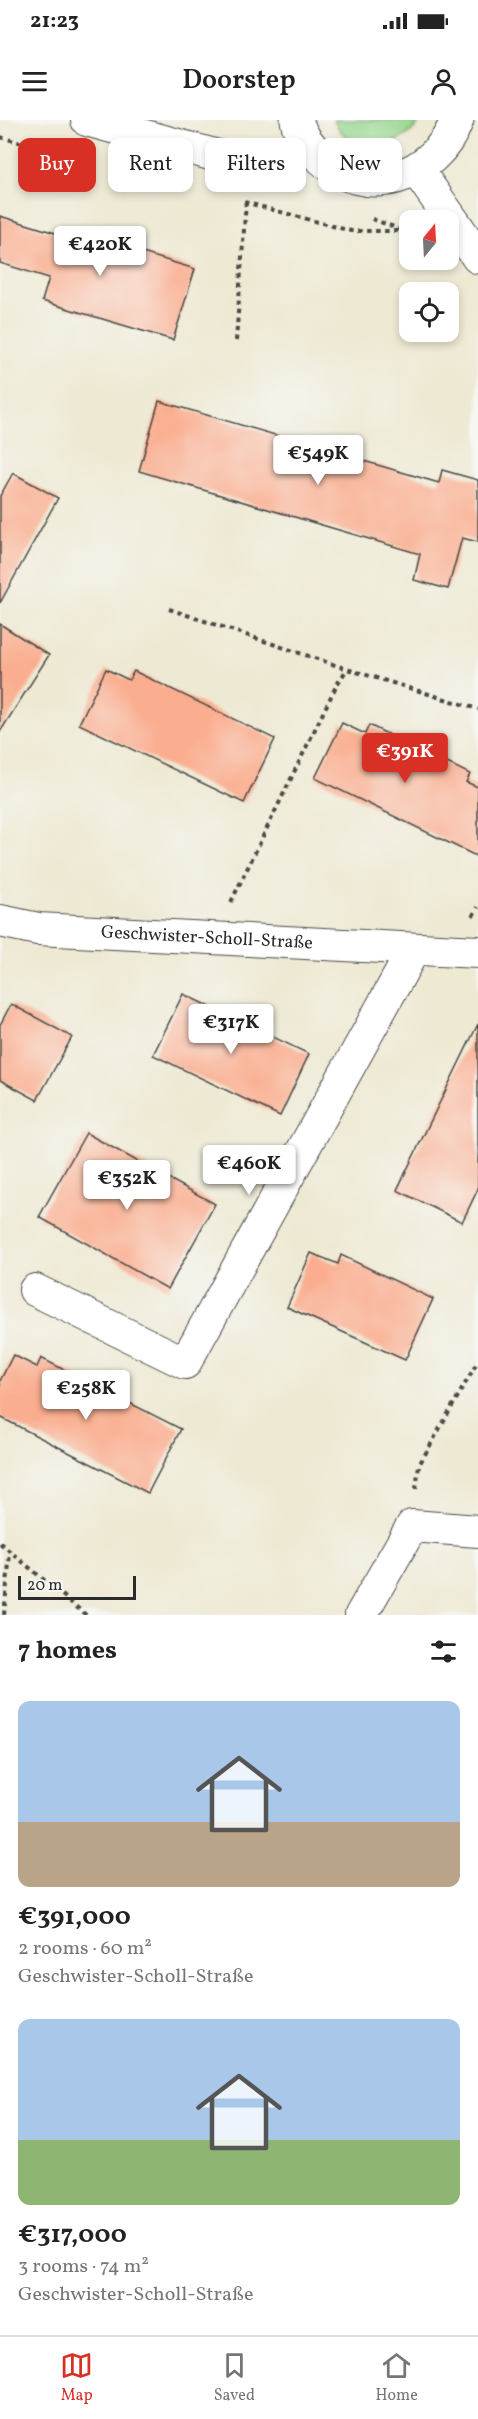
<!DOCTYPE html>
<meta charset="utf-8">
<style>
:root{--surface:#fff;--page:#f6f6f6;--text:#222;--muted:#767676;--line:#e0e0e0;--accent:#d93025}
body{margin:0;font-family:Vollkorn,serif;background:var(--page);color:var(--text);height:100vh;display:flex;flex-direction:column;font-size:22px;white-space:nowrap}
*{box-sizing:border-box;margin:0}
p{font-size:20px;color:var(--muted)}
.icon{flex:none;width:33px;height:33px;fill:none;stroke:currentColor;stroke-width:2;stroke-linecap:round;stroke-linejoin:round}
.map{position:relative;height:1495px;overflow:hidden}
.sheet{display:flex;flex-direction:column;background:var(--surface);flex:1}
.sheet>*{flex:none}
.banner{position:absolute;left:18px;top:18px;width:442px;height:54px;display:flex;gap:12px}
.needle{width:39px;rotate:18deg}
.controls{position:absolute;left:399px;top:90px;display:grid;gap:12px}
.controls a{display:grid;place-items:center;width:60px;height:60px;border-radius:12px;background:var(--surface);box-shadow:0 3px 9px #0003;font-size:30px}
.scale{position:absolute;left:18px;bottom:15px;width:118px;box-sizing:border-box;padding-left:6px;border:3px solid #2b2b2b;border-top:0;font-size:16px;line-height:21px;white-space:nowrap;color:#2b2b2b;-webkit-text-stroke:4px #f6f6f2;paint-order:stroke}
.price{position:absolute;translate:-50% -51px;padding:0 14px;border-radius:6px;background:#fff;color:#222;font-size:20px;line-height:39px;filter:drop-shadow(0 2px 3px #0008)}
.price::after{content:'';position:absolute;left:50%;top:36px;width:18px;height:14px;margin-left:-9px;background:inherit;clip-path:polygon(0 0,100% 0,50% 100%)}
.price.selected{background:var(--accent);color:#fff}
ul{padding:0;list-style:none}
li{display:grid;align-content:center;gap:12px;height:318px;padding:0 18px}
li span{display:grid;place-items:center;height:186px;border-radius:12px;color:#555}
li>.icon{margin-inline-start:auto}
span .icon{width:108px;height:108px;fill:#fffc;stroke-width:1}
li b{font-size:26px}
h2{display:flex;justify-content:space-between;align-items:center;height:72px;padding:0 18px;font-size:26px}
.pill{padding:0 21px;border-radius:12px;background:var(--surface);box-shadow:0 3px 9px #0003;font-size:21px;line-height:54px}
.pill.selected{background:var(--accent);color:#fff}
.status{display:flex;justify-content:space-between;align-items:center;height:42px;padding:0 30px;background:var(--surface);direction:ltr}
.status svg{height:16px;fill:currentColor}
header{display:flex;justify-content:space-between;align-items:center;height:78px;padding:0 18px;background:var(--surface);font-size:27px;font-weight:600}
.tabs{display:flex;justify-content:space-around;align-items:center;height:84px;border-top:2px solid var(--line);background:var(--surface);font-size:16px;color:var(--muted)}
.tabs a{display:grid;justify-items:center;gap:3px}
.tabs .selected{color:var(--accent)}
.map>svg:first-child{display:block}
</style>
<div class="status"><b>21:23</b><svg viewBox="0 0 49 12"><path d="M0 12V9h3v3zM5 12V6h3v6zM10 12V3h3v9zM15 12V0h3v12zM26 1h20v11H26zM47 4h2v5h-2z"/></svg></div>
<header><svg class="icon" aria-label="menu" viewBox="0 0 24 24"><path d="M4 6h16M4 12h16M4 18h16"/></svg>Doorstep<svg class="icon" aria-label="person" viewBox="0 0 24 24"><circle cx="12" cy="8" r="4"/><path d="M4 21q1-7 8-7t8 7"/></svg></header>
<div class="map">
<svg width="478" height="1495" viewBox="0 0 478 1495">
<rect width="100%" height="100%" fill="#f6f6f2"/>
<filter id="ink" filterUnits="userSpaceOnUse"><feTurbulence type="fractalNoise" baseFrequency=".0167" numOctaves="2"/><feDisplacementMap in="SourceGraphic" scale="12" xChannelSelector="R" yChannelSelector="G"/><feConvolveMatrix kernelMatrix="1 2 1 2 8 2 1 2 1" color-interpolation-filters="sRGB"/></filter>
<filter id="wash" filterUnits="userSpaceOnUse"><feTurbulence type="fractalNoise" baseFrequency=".008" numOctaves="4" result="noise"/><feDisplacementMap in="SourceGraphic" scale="24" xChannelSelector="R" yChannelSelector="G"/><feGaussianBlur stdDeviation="1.35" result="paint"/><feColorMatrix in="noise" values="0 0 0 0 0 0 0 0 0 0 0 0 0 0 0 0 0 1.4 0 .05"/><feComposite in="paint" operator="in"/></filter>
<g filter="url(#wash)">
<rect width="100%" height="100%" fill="#eee9d3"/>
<path fill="#96d78e" stroke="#60815c" stroke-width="1.5" d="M334,0H420C404,31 348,35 334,0Z"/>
<g id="blocks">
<g fill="#faad8f">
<polygon points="0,96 62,115 64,109 195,149 173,220 42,181 49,158 0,143"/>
<polygon points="159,281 439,363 442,350 478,360 478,422 462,418 448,469 414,460 420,434 139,351"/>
<polygon points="13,353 58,378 0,483 0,376"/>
<polygon points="0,504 49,535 0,612"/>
<polygon points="106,549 129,560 134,551 275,619 244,683 79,604"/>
<polygon points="342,603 365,614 369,605 470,654 466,662 478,667 478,737 315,658"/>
<polygon points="183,874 309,934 280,996 153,935"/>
<polygon points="11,884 72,917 37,980 0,960 0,905"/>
<polygon points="478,904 478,1069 462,1102 397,1070"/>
<polygon points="86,1013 215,1084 168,1169 39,1097"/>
<polygon points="311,1133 338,1144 341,1135 433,1179 405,1240 287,1187"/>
<polygon points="13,1235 37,1247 41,1238 181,1309 148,1373 0,1297 0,1261"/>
</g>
</g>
</g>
<g filter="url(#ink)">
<use href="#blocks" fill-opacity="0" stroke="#484844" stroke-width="1.5"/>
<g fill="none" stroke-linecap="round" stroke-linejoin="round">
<g stroke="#484844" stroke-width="34">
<g id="minor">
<polyline points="87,0 247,44 277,42 309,25"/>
<path id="s1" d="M0,801L38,809L478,832"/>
<polyline points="35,1170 185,1243 414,829"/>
<polyline points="361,1495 412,1406 478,1411"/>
</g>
</g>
<g stroke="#484844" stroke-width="35">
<g id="secondary">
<path d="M297,0C299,14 309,25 318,35C365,82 435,58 457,0"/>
<polyline points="417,50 478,137"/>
</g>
</g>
<g stroke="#484844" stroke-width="4" stroke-dasharray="4.5 4.5" stroke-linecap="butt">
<polyline points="0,17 78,38"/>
<polyline points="244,82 351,111 404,111 410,108"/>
<polyline points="372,99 402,110"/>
<polyline points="236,221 246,81"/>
<polyline points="169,489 347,549 478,589"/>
<polyline points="231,782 336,566 347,549"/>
<polyline points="473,796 478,787"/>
<polyline points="416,1369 419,1345 478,1241"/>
<polyline points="0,1423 86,1495"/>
<polyline points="4,1495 10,1433"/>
</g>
<use href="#minor" stroke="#fff" stroke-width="32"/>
<use href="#secondary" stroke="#fff" stroke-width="33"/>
</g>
</g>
<g text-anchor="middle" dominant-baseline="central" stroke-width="5" stroke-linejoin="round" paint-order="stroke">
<g font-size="18" fill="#2b2b2b" stroke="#f6f6f2">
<text stroke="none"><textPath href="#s1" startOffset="208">Geschwister-Scholl-Straße</textPath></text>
</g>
</g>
</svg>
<div class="controls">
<a><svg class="needle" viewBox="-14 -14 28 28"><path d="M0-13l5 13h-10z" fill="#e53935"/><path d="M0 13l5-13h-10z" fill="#767676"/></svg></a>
<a><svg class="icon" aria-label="locate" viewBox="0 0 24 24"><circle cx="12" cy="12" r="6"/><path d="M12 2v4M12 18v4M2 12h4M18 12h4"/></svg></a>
</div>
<div class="scale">20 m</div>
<b class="price" style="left:100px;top:157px">€420K</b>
<b class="price" style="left:318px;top:366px">€549K</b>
<b class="price selected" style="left:405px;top:664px">€391K</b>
<b class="price" style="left:231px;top:935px">€317K</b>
<b class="price" style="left:249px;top:1076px">€460K</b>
<b class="price" style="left:127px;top:1091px">€352K</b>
<b class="price" style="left:86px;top:1301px">€258K</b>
<div class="banner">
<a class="pill selected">Buy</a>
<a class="pill">Rent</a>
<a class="pill">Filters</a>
<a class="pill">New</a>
</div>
</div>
<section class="sheet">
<h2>7 homes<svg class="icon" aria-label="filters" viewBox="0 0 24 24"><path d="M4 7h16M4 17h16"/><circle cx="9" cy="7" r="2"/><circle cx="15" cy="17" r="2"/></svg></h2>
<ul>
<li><span style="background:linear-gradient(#a9c7e8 65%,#b9a48a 0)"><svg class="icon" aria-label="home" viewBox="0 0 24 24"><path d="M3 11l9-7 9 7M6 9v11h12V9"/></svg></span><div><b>€391,000</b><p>2 rooms · 60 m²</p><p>Geschwister-Scholl-Straße</p></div></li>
<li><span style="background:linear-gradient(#a9c7e8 65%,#8fb573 0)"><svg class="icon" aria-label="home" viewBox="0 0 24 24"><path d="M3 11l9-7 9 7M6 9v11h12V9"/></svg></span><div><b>€317,000</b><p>3 rooms · 74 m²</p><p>Geschwister-Scholl-Straße</p></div></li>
</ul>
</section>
<nav class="tabs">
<a class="selected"><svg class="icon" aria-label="map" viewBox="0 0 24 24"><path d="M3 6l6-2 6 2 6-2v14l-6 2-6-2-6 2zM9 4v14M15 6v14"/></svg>Map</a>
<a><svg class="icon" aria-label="saved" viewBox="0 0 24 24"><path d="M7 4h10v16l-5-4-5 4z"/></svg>Saved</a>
<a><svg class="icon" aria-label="home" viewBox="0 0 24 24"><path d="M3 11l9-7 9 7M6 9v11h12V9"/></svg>Home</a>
</nav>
